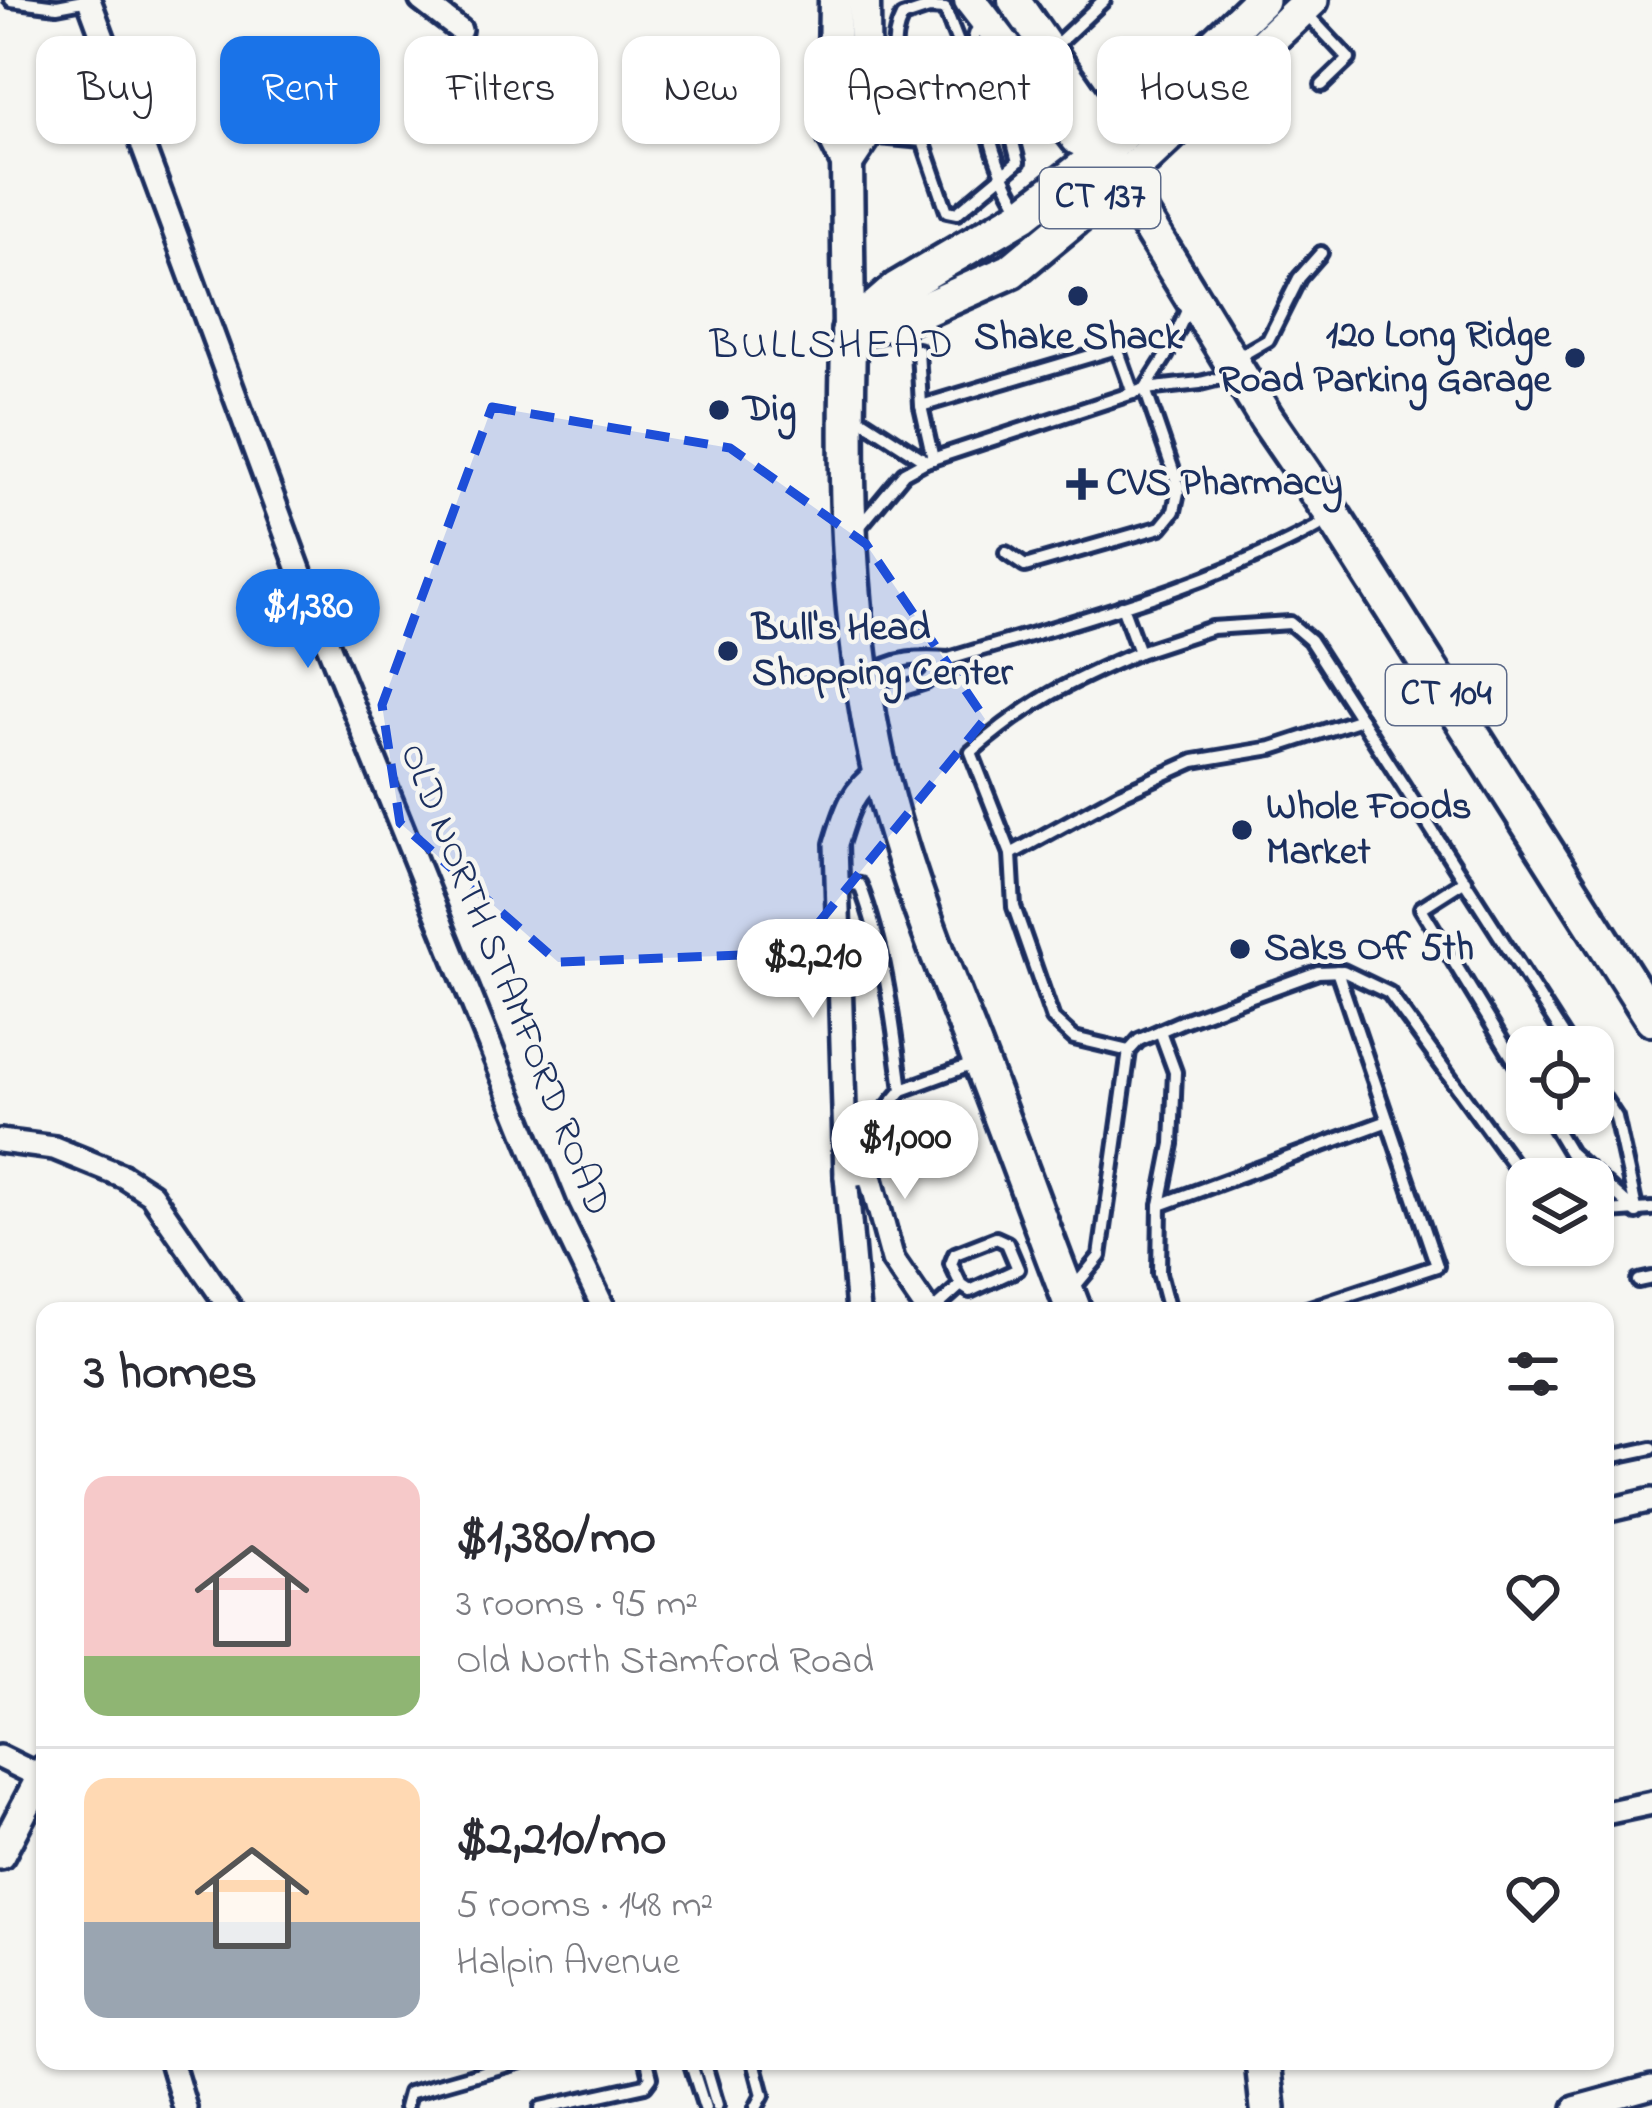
<!DOCTYPE html>
<meta charset="utf-8">
<style>
:root{--surface:#fff;--page:#f2f2f3;--text:#2b2b33;--muted:#7c7c81;--line:#e1e1e2;--accent:#1a73e8}
body{margin:0;font-family:"Indie Flower",sans-serif;background:var(--page);color:var(--text);height:100vh;display:flex;flex-direction:column;font-size:45px;white-space:nowrap}
*{box-sizing:border-box;margin:0}
p{font-size:39px;color:var(--muted)}
.icon{flex:none;width:66px;height:66px;fill:none;stroke:currentColor;stroke-width:2;stroke-linecap:round;stroke-linejoin:round}
.map{position:relative;flex:1;overflow:hidden}
.side{position:absolute;left:36px;top:1302px;width:1578px;height:768px;display:flex;flex-direction:column;background:var(--surface);border-radius:24px;box-shadow:0 3px 9px #0004}
.side>*{flex:none}
.top-card{position:absolute;left:36px;top:36px;width:1581px;height:108px;display:flex;gap:24px}
.buttons{position:absolute;left:1506px;top:1026px;display:grid;gap:24px}
.buttons a{display:grid;place-items:center;width:108px;height:108px;border-radius:24px;background:var(--surface);box-shadow:0 3px 9px #0004;font-size:60px}
.price{position:absolute;translate:-50% -102px;padding:0 27px;border-radius:42px;background:#fff;color:#222;font-size:39px;line-height:78px;filter:drop-shadow(0 3px 6px #0008)}
.price::after{content:'';position:absolute;left:50%;top:72px;width:36px;height:27px;margin-left:-18px;background:inherit;clip-path:polygon(0 0,100% 0,50% 100%)}
.price.selected{background:var(--accent);color:#fff}
ul{padding:0;list-style:none}
li{display:flex;align-items:center;gap:36px;height:300px;padding:0 48px}
li+li{border-top:3px solid var(--line)}
li span{display:grid;place-items:center;flex:none;width:336px;height:240px;border-radius:24px;color:#555}
li>.icon{margin-inline-start:auto}
span .icon{width:144px;height:144px;fill:#fffc;stroke-width:1}
li b{font-size:51px}
h2{display:flex;justify-content:space-between;align-items:center;height:144px;padding:0 48px;font-size:51px}
.tag{padding:0 42px;border-radius:24px;background:var(--surface);box-shadow:0 3px 9px #0004;font-size:42px;line-height:108px}
.tag.selected{background:var(--accent);color:#fff}
.map>svg:first-child{display:block}
</style>
<div class="map">
<svg width="1652" height="2108" viewBox="0 0 1652 2108">
<rect width="100%" height="100%" fill="#f6f6f2"/>
<filter id="ink" filterUnits="userSpaceOnUse"><feTurbulence type="fractalNoise" baseFrequency=".00833" numOctaves="2"/><feDisplacementMap in="SourceGraphic" scale="24" xChannelSelector="R" yChannelSelector="G"/><feConvolveMatrix kernelMatrix="1 2 1 2 8 2 1 2 1" color-interpolation-filters="sRGB"/></filter>
<g filter="url(#ink)">
<g fill="none" stroke-linecap="round" stroke-linejoin="round">
<g stroke="#1b2f5e" stroke-width="20">
<g id="service">
<polyline points="11,0 57,6 89,0"/>
<polyline points="1305,12 1349,59 1322,85"/>
<path d="M983,22C962,43 983,60 987,83C989,93 984,103 985,112C990,147 1003,181 1022,211"/>
<polyline points="1054,47 1104,0"/>
<polyline points="868,136 923,141 947,211 957,213 1018,162 1003,103 987,85"/>
<path d="M911,137C907,99 882,54 902,17L929,8L945,9L959,45L974,55"/>
<polyline points="918,350 921,406"/>
<polyline points="1235,359 1268,340 1299,278 1321,253"/>
<polyline points="1145,389 1166,356 1189,306"/>
<polyline points="853,414 926,461"/>
<polyline points="933,459 921,406 1117,348 1133,393"/>
<polyline points="860,526 904,473 926,461 1145,389 1200,383 1232,375"/>
<polyline points="1006,553 1025,566 1161,527 1174,511 1179,488 1145,389"/>
<path d="M1122,606L1139,652C1069,682 1030,701 971,752L1011,854L1014,907L1053,1019L1074,1038L1129,1051"/>
<polyline points="1139,652 1212,628 1290,623 1310,640 1571,1047"/>
<path d="M870,675C893,657 921,657 949,659C1078,620 1214,586 1331,519"/>
<polyline points="869,686 888,694 926,682 949,659"/>
<polyline points="1011,854 1120,794 1194,761 1272,748 1361,719"/>
<polyline points="1465,880 1421,908 1527,1082"/>
<path d="M838,882L860,885C885,950 893,1022 902,1090L976,1063"/>
<polyline points="1160,1031 1175,1072 1172,1144 1160,1205 1159,1273 1169,1311"/>
<polyline points="1546,1113 1570,1153 1637,1213 1616,1117 1593,1082"/>
<polyline points="869,1172 877,1120 902,1090"/>
<polyline points="1160,1205 1388,1121"/>
<polyline points="1593,1213 1652,1209"/>
<polygon points="996,1238 1007,1243 1018,1269 970,1291 961,1285 951,1264 955,1254"/>
<polyline points="1638,1281 1652,1278"/>
<polyline points="1071,1291 1100,1256 1129,1051 1139,1040 1183,1021 1318,972 1343,971 1389,993 1527,1183"/>
<polyline points="932,1311 961,1285"/>
<polyline points="1301,1311 1437,1266 1337,971"/>
<polyline points="1605,1458 1652,1448"/>
<polyline points="690,2061 705,2108"/>
<polyline points="704,2061 717,2105"/>
<polyline points="754,2061 763,2095 756,2108"/>
<polyline points="405,2108 409,2093 522,2061"/>
<polyline points="541,2108 645,2085 651,2077 647,2061"/>
</g>
</g>
<g stroke="#1b2f5e" stroke-width="30">
<g id="minor">
<polyline points="89,0 314,610 557,1211 605,1311"/>
<polyline points="421,0 460,30"/>
<polyline points="0,1141 54,1148 123,1176 151,1194 232,1311"/>
<polyline points="846,1176 869,1172 893,1260 928,1311"/>
<path d="M858,1311L846,1176L836,844C846,811 851,791 880,770"/>
<polyline points="1605,1511 1652,1500"/>
<polyline points="0,1757 45,1779"/>
<polyline points="1605,1813 1652,1803"/>
<polyline points="171,2061 185,2108"/>
<polyline points="1575,2108 1652,2087"/>
</g>
</g>
<g stroke="#1b2f5e" stroke-width="36">
<polyline id="tertiary" points="0,1855 45,1769"/>
</g>
<g stroke="#1b2f5e" stroke-width="39">
<g id="secondary">
<polyline points="835,0 833,135 847,163 849,331"/>
<polyline points="970,0 1077,139 1103,152"/>
<polyline points="1014,0 1097,119 1103,152"/>
<polyline points="847,163 865,136 864,0"/>
</g>
</g>
<g stroke="#1b2f5e" stroke-width="42">
<g id="primary">
<polyline points="1103,152 1266,418 1334,517 1652,1018"/>
<polyline points="850,330 897,289 1024,214 1103,152 1261,0"/>
<path d="M849,331C844,477 847,625 879,768C900,858 933,943 967,1028C1004,1122 1038,1217 1074,1311"/>
<polyline points="849,331 903,319 1011,271 1120,181 1311,0"/>
<polyline points="1263,2061 1268,2108"/>
</g>
</g>
<use href="#service" stroke="#f6f6f2" stroke-width="10"/>
<use href="#minor" stroke="#f6f6f2" stroke-width="21"/>
<use href="#tertiary" stroke="#f6f6f2" stroke-width="27"/>
<use href="#secondary" stroke="#f6f6f2" stroke-width="30"/>
<use href="#primary" stroke="#f6f6f2" stroke-width="33"/>
</g>
</g>
<path fill="#1d4ed8" fill-opacity="0.2" stroke="#1d4ed8" stroke-width="9" stroke-dasharray="24 15" stroke-linejoin="round" d="M492,407L730,448L866,544L985,719L794,953L558,962L400,823L382,705Z"/>
<g fill="#1b2f5e" stroke="#f6f6f2" stroke-width="4.5">
<circle cx="1078" cy="296" r="12"/>
<circle cx="1575" cy="358" r="12"/>
<circle cx="719" cy="410" r="12"/>
<path d="M1076 466h12v12h12v12h-12v12h-12v-12h-12v-12h12z"/>
<circle cx="728" cy="651" r="12"/>
<circle cx="1242" cy="830" r="12"/>
<circle cx="1240" cy="949" r="12"/>
</g>
<g text-anchor="middle" dominant-baseline="central" stroke-width="9" stroke-linejoin="round" paint-order="stroke">
<g fill="#f6f6f2" stroke="#5d6b8a" stroke-width="3">
<rect x="1040" y="168" width="120" height="60" rx="9"/>
<rect x="1386" y="665" width="120" height="60" rx="9"/>
</g>
<g font-size="36" font-weight="bold" fill="#1b2f5e">
<text x="1100" y="198">CT 137</text>
<text x="1446" y="695">CT 104</text>
</g>
<g font-size="39" font-weight="bold" fill="#1b2f5e" stroke="#f6f6f2" text-anchor="start">
<text x="1551" y="336" text-anchor="end">120 Long Ridge<tspan x="1551" dy="45">Road Parking Garage</tspan></text>
<text x="1078" y="338" text-anchor="middle">Shake Shack</text>
<text x="743" y="410">Dig</text>
<text x="1106" y="484">CVS Pharmacy</text>
<text x="752" y="629">Bull's Head<tspan x="752" dy="45">Shopping Center</tspan></text>
<text x="1266" y="808">Whole Foods<tspan x="1266" dy="45">Market</tspan></text>
<text x="1264" y="949">Saks Off 5th</text>
</g>
<g font-size="39" fill="#1b2f5e" stroke="#f6f6f2">
<text transform="translate(504 980) rotate(68)">OLD NORTH STAMFORD ROAD</text>
</g>
<g font-size="42" letter-spacing="3" fill="#1b2f5e" stroke="#f6f6f2">
<text x="833" y="346">BULLSHEAD</text>
</g>
</g>
</svg>
<div class="buttons">
<a><svg class="icon" aria-label="locate" viewBox="0 0 24 24"><circle cx="12" cy="12" r="6"/><path d="M12 2v4M12 18v4M2 12h4M18 12h4"/></svg></a>
<a><svg class="icon" aria-label="layers" viewBox="0 0 24 24"><path d="M12 4l9 5-9 5-9-5zM3 14l9 5 9-5"/></svg></a>
</div>
<b class="price selected" style="left:308px;top:671px">$1,380</b>
<b class="price" style="left:813px;top:1021px">$2,210</b>
<b class="price" style="left:905px;top:1202px">$1,000</b>
<div class="top-card">
<a class="tag">Buy</a>
<a class="tag selected">Rent</a>
<a class="tag">Filters</a>
<a class="tag">New</a>
<a class="tag">Apartment</a>
<a class="tag">House</a>
</div>
<section class="side">
<h2>3 homes<svg class="icon" aria-label="filters" viewBox="0 0 24 24"><path d="M4 7h16M4 17h16"/><circle cx="9" cy="7" r="2"/><circle cx="15" cy="17" r="2"/></svg></h2>
<ul>
<li><span style="background:linear-gradient(#f6c9c9 75%,#8fb573 0)"><svg class="icon" aria-label="home" viewBox="0 0 24 24"><path d="M3 11l9-7 9 7M6 9v11h12V9"/></svg></span><div><b>$1,380/mo</b><p>3 rooms · 95 m²</p><p>Old North Stamford Road</p></div><svg class="icon" aria-label="heart" viewBox="0 0 24 24"><path d="M12 20l-8-8c-3-5 5-10 8-4 3-6 11-1 8 4z"/></svg></li>
<li><span style="background:linear-gradient(#ffd9b3 60%,#9aa5b1 0)"><svg class="icon" aria-label="home" viewBox="0 0 24 24"><path d="M3 11l9-7 9 7M6 9v11h12V9"/></svg></span><div><b>$2,210/mo</b><p>5 rooms · 148 m²</p><p>Halpin Avenue</p></div><svg class="icon" aria-label="heart" viewBox="0 0 24 24"><path d="M12 20l-8-8c-3-5 5-10 8-4 3-6 11-1 8 4z"/></svg></li>
</ul>
</section>
</div>
